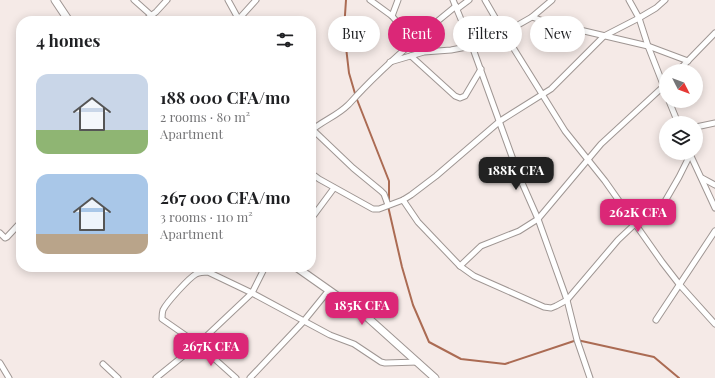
<!DOCTYPE html>
<meta charset="utf-8">
<style>
:root{--surface:#fff;--page:#f6f6f6;--text:#202124;--muted:#757577;--accent:#db2777}
body{margin:0;font-family:"Playfair Display",serif;background:var(--page);color:var(--text);height:100vh;display:flex;flex-direction:column;font-size:15px;white-space:nowrap}
*{box-sizing:border-box;margin:0}
p{font-size:13px;color:var(--muted)}
.icon{flex:none;width:22px;height:22px;fill:none;stroke:currentColor;stroke-width:2;stroke-linecap:round;stroke-linejoin:round}
.map{position:relative;flex:1;overflow:hidden}
.sheet{position:absolute;left:16px;top:16px;width:300px;height:256px;display:flex;flex-direction:column;background:var(--surface);border-radius:16px;box-shadow:0 2px 10px #0003}
.sheet>*{flex:none}
.top-card{position:absolute;left:328px;top:16px;width:327px;height:36px;display:flex;gap:8px}
.needle{width:26px;rotate:132deg}
.tools{position:absolute;left:659px;top:64px;display:grid;gap:8px}
.tools a{display:grid;place-items:center;width:44px;height:44px;border-radius:50%;background:var(--surface);box-shadow:0 2px 10px #0003;font-size:20px}
.price{position:absolute;translate:-50% -34px;padding:0 9px;border-radius:8px;background:var(--accent);color:#fff;font-size:13px;line-height:26px;filter:drop-shadow(0 1px 2px #0008)}
.price::after{content:'';position:absolute;left:50%;top:24px;width:12px;height:9px;margin-left:-6px;background:inherit;clip-path:polygon(0 0,100% 0,50% 100%)}
.price.selected{background:#222;color:#fff}
ul{padding:0;list-style:none}
li{display:flex;align-items:center;gap:12px;height:100px;padding:0 20px}
li span{display:grid;place-items:center;flex:none;width:112px;height:80px;border-radius:12px;color:#555}
li>.icon{margin-inline-start:auto}
span .icon{width:48px;height:48px;fill:#fffc;stroke-width:1}
li b{font-size:17px}
h2{display:flex;justify-content:space-between;align-items:center;height:48px;padding:0 20px;font-size:17px}
.chip{padding:0 14px;border-radius:18px;background:var(--surface);box-shadow:0 2px 10px #0003;font-size:14px;line-height:36px}
.chip.selected{background:var(--accent);color:#fff}
.map>svg:first-child{display:block}
</style>
<div class="map">
<svg width="715" height="378" viewBox="0 0 715 378">
<rect width="100%" height="100%" fill="#f5eae7"/>
<g fill="none" stroke-linecap="round" stroke-linejoin="round">
<g stroke="#ab6b53" stroke-width="2">
<polyline points="346,0 344,30 349,73 356,97 389,181 389,201"/>
<polyline points="388,206 402,267 413,305 429,342 461,359 505,364 577,340 654,357 679,378"/>
</g>
<g stroke="#9f9693" stroke-width="7">
<g id="minor">
<polyline points="134,0 152,16 155,21"/>
<polyline points="228,0 239,20"/>
<polyline points="370,0 392,16 413,41"/>
<polyline points="453,0 472,46 519,176 538,219 567,300 577,340 590,378"/>
<polyline points="485,0 504,33 565,131 605,181 662,262 679,284 715,324"/>
<polyline points="629,0 639,18 648,46 666,92"/>
<polyline points="457,9 469,0"/>
<polyline points="392,16 398,0"/>
<polyline points="532,17 552,0"/>
<polyline points="144,21 156,12 167,0"/>
<polyline points="237,21 256,0"/>
<polyline points="411,56 455,96 460,98 465,96 481,69"/>
<polyline points="390,62 424,52 451,50 472,46 504,33 532,17 546,22 648,46 688,61"/>
<polyline points="678,71 715,33"/>
<polyline points="669,101 678,123"/>
<polyline points="696,127 715,123"/>
<polyline points="311,128 353,168 381,191 384,194 388,205"/>
<path d="M311,131C322,121 337,116 348,105C353,100 358,94 363,89C392,59 424,32 456,6"/>
<polyline points="690,154 715,208"/>
<polyline points="311,173 319,179 373,209 379,209 403,200 411,195 436,176 500,121 551,89 604,36 639,18 656,8 665,0"/>
<polyline points="702,178 715,185"/>
<polyline points="403,200 418,222 460,266 474,276 544,307 551,308 556,306 567,300 618,240 635,224 664,203 679,177 690,155"/>
<polyline points="311,219 334,188"/>
<polyline points="0,233 5,238 7,237 21,222"/>
<polyline points="460,266 481,246 519,231 538,219 601,144 666,84"/>
<polyline points="656,320 715,231"/>
<polyline points="0,363 9,378"/>
<polyline points="103,364 118,378"/>
<polyline points="156,378 198,344 252,293 265,267"/>
<path d="M236,378L198,344L162,319C162,315 162,313 163,310C167,302 189,278 196,274C200,272 203,272 208,272L252,293L330,335L354,344L381,362L385,363L418,362"/>
<polyline points="250,378 303,322 329,290"/>
</g>
</g>
<g stroke="#9f9693" stroke-width="9">
<g id="secondary">
<polyline points="55,0 69,21"/>
<polyline points="296,267 367,317 435,378"/>
</g>
</g>
<use href="#minor" stroke="#fff" stroke-width="5"/>
<use href="#secondary" stroke="#fff" stroke-width="7"/>
</g>
</svg>
<div class="tools">
<a><svg class="needle" viewBox="-14 -14 28 28"><path d="M0-13l5 13h-10z" fill="#e53935"/><path d="M0 13l5-13h-10z" fill="#757577"/></svg></a>
<a><svg class="icon" aria-label="layers" viewBox="0 0 24 24"><path d="M12 4l9 5-9 5-9-5zM3 14l9 5 9-5"/></svg></a>
</div>
<b class="price selected" style="left:516px;top:191px">188K CFA</b>
<b class="price" style="left:638px;top:233px">262K CFA</b>
<b class="price" style="left:362px;top:326px">185K CFA</b>
<b class="price" style="left:211px;top:367px">267K CFA</b>
<div class="top-card">
<a class="chip">Buy</a>
<a class="chip selected">Rent</a>
<a class="chip">Filters</a>
<a class="chip">New</a>
</div>
<section class="sheet">
<h2>4 homes<svg class="icon" aria-label="filters" viewBox="0 0 24 24"><path d="M4 7h16M4 17h16"/><circle cx="9" cy="7" r="2"/><circle cx="15" cy="17" r="2"/></svg></h2>
<ul>
<li><span style="background:linear-gradient(#c9d6e8 70%,#8fb573 0)"><svg class="icon" aria-label="home" viewBox="0 0 24 24"><path d="M3 11l9-7 9 7M6 9v11h12V9"/></svg></span><div><b>188 000 CFA/mo</b><p>2 rooms · 80 m²</p><p>Apartment</p></div></li>
<li><span style="background:linear-gradient(#a9c7e8 75%,#b9a48a 0)"><svg class="icon" aria-label="home" viewBox="0 0 24 24"><path d="M3 11l9-7 9 7M6 9v11h12V9"/></svg></span><div><b>267 000 CFA/mo</b><p>3 rooms · 110 m²</p><p>Apartment</p></div></li>
</ul>
</section>
</div>
